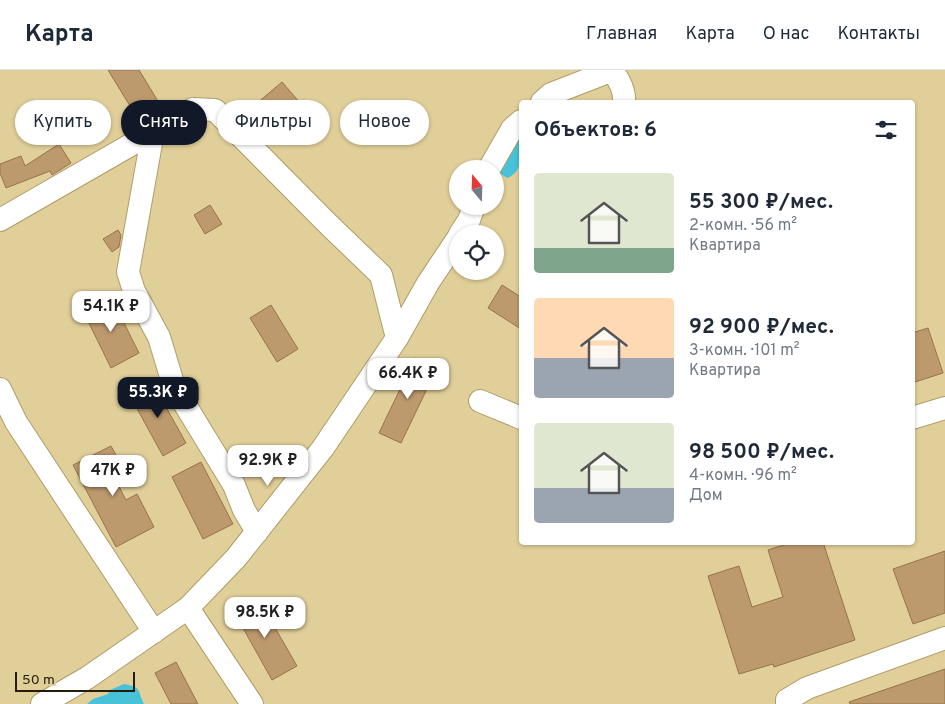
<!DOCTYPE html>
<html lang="ru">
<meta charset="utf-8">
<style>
:root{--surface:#fff;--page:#f6f6f7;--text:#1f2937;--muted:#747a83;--line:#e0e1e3;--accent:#111827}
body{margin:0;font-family:Overpass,sans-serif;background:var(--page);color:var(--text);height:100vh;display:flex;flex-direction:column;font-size:19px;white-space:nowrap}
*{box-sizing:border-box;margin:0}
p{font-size:16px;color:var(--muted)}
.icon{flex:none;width:28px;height:28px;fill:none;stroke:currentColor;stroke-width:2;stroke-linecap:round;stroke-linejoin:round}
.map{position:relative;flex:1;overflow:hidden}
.panel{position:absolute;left:519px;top:30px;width:396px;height:445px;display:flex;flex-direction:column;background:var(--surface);border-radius:5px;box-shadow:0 1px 4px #0004}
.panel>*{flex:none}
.hud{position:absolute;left:15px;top:30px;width:429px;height:45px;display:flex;gap:10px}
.needle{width:32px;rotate:341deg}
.buttons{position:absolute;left:449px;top:90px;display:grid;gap:10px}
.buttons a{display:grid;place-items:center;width:55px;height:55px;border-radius:50%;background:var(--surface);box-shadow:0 1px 4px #0004;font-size:25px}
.scale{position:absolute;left:15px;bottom:12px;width:120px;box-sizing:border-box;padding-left:5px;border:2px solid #231c07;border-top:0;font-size:14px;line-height:18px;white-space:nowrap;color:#231c07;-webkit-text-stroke:4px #e1cf99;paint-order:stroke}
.price{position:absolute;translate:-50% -42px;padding:0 11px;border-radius:10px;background:#fff;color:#222;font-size:16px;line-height:32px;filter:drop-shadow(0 1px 2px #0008)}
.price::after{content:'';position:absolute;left:50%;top:30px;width:15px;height:11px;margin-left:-8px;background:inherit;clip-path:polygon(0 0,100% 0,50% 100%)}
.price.selected{background:var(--accent);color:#fff}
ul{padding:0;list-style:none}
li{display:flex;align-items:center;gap:15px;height:125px;padding:0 15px}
li span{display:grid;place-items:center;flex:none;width:140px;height:100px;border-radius:5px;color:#555}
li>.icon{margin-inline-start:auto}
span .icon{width:60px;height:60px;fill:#fffc;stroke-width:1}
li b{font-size:21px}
h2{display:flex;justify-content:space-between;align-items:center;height:60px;padding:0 15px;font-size:21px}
.tag{padding:0 18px;border-radius:22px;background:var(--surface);box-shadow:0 1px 4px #0004;font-size:18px;line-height:45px}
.tag.selected{background:var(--accent);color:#fff}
header{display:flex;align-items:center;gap:30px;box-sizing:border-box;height:70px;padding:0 25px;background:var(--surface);border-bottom:1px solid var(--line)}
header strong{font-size:24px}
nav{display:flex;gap:28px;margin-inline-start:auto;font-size:18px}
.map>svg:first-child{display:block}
</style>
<header>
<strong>Карта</strong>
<nav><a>Главная</a><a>Карта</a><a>О нас</a><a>Контакты</a></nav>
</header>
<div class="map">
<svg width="945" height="634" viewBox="0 0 945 634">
<rect width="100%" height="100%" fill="#e1cf99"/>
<g fill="#47c2d8">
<path d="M521,67C521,82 524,102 507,108L500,103L498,95Z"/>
<path d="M124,614C142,617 137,620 144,634H87L93,629L108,624L110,620Z"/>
</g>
<g fill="#bd9a6e" stroke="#967449">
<polygon points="108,0 139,0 164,41 141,54"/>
<polygon points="282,12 314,49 288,71 256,34"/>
<polygon points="59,74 71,93 52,105 50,101 6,118 0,103 0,94 21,86 25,96"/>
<polygon points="210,135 222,154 205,164 194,145"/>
<polygon points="118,160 121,165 119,177 112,182 103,169"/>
<polygon points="502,215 521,227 521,259 488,238"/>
<polygon points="112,229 139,283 111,298 84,243"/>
<polygon points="271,235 298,279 277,292 250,248"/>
<polygon points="928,258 943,303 912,313 912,263"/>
<polygon points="415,288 437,298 401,373 379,363"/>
<polygon points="152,312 186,373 163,386 129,324"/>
<polygon points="111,376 127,405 116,411 126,430 137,424 154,457 116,477 73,395"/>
<polygon points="201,392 233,454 203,469 172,407"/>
<polygon points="793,472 823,472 855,570 774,597 773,594 739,604 708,506 739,496 752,537 783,527 768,480"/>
<polygon points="945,481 945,543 913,554 893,499"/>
<polygon points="258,528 297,596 272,610 234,542"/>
<polygon points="176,592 198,634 171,634 155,603"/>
<polygon points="945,599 945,634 850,634 849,632"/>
</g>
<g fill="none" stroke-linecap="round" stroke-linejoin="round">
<g stroke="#ae9d69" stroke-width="24">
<g id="minor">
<path d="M612,1C619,9 625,21 624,32"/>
<polyline points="542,32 551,24 613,0"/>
<polyline points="153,62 128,202 134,221 159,267 172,310 184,333 234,415 244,440 257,462"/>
<polyline points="489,99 512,59 521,51"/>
<polyline points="0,150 193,39 215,40 328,154 381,205 397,268"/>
<polyline points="460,164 469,150 474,136"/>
<polyline points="0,319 16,352 154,562"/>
<polyline points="480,331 521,348"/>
<polyline points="912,348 945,338"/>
<polyline points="188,538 252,634"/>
<polyline points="42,634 87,608 188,538 236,488 323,378 397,268 428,213 458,168"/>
<polyline points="787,634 787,630 807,618 945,568"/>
</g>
</g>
<use href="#minor" stroke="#fff" stroke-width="22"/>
</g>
</svg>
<div class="buttons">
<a><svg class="needle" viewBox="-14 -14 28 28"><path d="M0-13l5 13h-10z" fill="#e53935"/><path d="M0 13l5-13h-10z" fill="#747a83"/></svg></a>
<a><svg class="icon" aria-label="locate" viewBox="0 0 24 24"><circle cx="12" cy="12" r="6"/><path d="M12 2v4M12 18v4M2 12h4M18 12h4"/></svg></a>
</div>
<div class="scale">50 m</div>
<b class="price" style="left:111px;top:263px">54.1K ₽</b>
<b class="price" style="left:408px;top:330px">66.4K ₽</b>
<b class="price selected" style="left:158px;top:349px">55.3K ₽</b>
<b class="price" style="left:268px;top:417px">92.9K ₽</b>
<b class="price" style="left:113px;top:427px">47K ₽</b>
<b class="price" style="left:265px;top:569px">98.5K ₽</b>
<div class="hud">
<a class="tag">Купить</a>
<a class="tag selected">Снять</a>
<a class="tag">Фильтры</a>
<a class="tag">Новое</a>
</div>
<section class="panel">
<h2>Объектов: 6<svg class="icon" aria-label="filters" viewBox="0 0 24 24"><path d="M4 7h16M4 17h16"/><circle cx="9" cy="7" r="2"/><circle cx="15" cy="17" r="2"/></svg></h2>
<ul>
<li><span style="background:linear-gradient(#dfe7d0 75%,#7fa58c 0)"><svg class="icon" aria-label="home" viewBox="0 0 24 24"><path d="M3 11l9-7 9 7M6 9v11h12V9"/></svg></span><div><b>55 300 ₽/мес.</b><p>2-комн. · 56 m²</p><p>Квартира</p></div></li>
<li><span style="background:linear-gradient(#ffd9b3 60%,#9aa5b1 0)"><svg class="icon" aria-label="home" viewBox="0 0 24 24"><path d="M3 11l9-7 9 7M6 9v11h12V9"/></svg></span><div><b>92 900 ₽/мес.</b><p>3-комн. · 101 m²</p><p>Квартира</p></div></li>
<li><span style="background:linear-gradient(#dfe7d0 65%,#9aa5b1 0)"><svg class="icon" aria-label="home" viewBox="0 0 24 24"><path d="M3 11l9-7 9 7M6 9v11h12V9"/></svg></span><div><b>98 500 ₽/мес.</b><p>4-комн. · 96 m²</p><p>Дом</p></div></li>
</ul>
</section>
</div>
